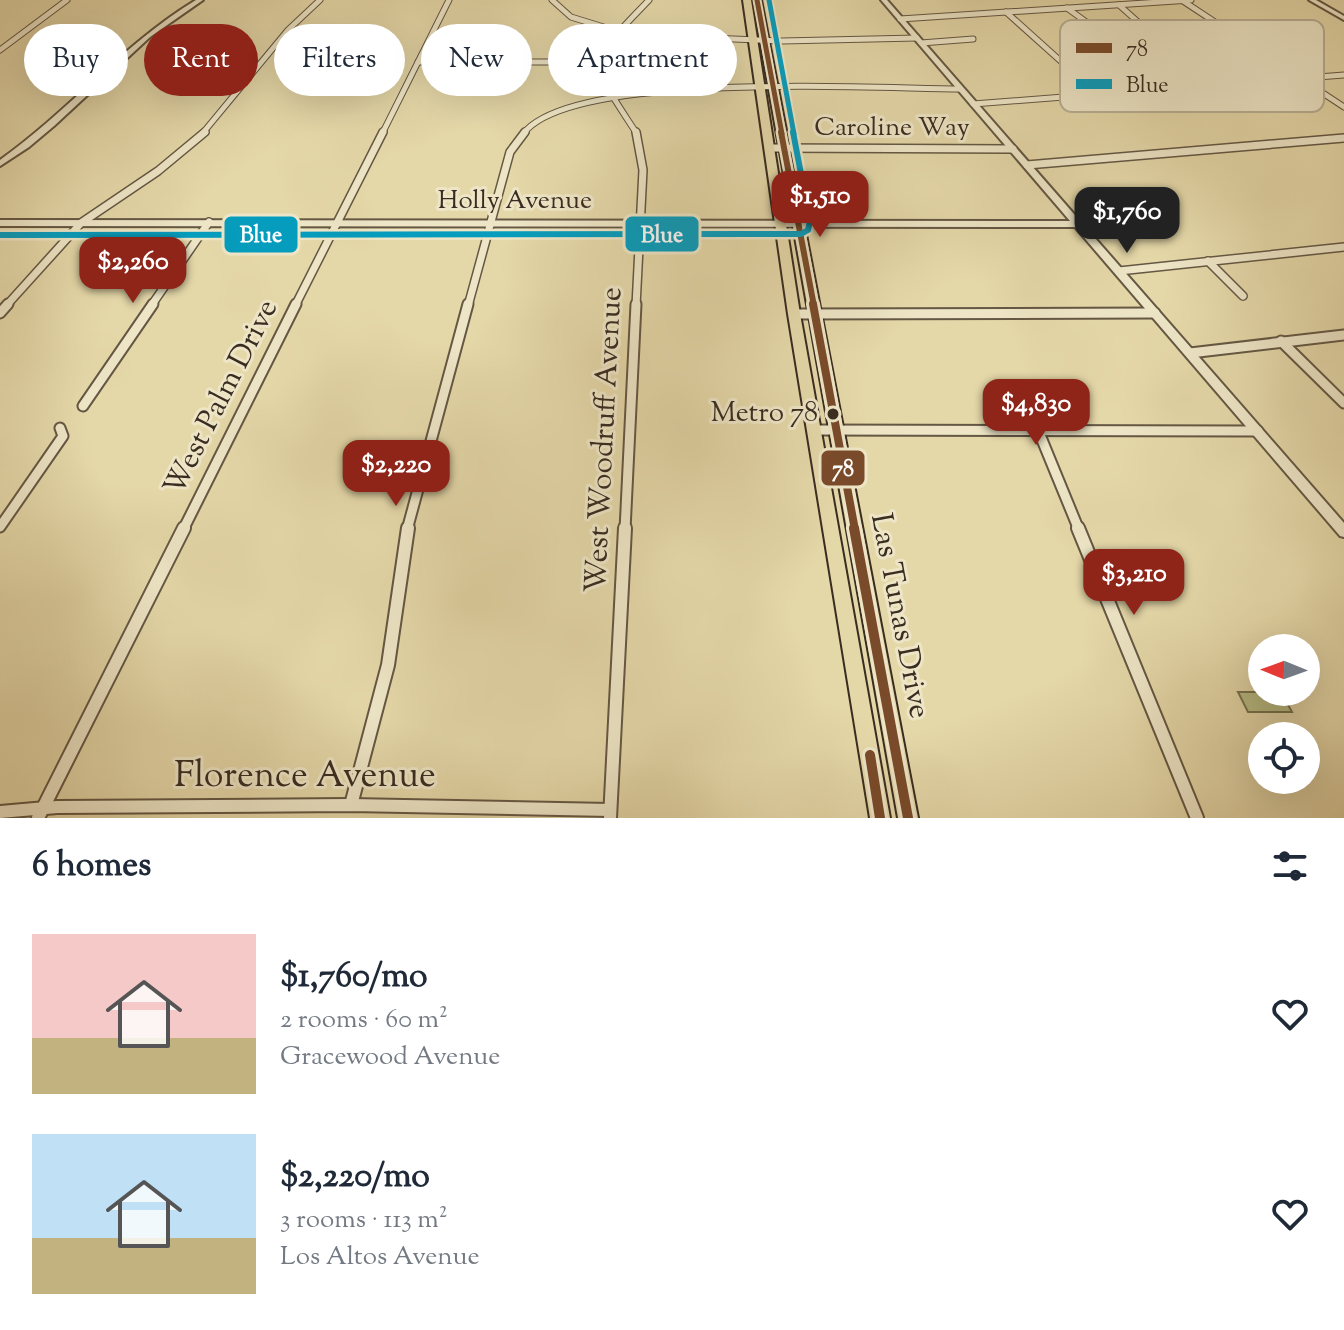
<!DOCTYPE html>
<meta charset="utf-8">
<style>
:root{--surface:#fff;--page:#f6f6f7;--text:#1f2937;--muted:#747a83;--accent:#8f2418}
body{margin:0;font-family:"Sorts Mill Goudy",serif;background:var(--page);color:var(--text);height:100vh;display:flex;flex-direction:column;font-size:30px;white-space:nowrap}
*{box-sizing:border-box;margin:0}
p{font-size:26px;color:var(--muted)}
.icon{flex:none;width:44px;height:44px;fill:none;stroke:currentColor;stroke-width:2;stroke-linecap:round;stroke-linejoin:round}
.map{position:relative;height:818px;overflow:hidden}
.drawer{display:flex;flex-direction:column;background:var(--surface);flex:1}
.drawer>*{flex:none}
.hud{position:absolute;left:24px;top:24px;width:800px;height:72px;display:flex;gap:16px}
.needle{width:52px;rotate:271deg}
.buttons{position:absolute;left:1248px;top:634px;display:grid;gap:16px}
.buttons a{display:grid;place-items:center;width:72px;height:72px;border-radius:50%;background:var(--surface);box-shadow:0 8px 32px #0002;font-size:40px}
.price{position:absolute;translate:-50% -68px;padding:0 18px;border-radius:16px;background:var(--accent);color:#fff;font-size:26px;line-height:52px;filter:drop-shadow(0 2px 4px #0008)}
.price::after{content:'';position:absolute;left:50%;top:48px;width:24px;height:18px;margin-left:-12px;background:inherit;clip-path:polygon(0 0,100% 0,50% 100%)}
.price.current{background:#222;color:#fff}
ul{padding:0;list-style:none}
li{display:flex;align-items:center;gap:24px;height:200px;padding:0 32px}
li span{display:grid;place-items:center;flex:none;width:224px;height:160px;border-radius:0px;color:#555}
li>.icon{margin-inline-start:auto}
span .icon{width:96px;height:96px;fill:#fffc;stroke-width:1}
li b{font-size:34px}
h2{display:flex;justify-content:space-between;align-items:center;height:96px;padding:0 32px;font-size:34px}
.pill{padding:0 28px;border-radius:36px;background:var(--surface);box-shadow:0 8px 32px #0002;font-size:28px;line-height:72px}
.pill.current{background:var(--accent);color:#fff}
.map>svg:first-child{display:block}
</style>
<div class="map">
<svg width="1344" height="818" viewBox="0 0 1344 818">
<rect width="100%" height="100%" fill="#e4d7a8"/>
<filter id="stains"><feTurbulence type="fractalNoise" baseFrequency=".0025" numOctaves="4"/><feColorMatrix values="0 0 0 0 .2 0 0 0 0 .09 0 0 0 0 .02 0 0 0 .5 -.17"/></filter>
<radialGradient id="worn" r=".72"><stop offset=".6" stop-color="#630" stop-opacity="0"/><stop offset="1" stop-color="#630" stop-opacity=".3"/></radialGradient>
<polygon fill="#b9bd84" stroke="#797452" stroke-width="2" points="1238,692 1281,692 1292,712 1248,712"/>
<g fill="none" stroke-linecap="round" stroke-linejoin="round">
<g stroke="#645743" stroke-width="7">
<g id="minor-far3">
<polyline points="552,0 571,17 610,29 661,36 782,41 917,38"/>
<polyline points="1183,1 1344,107"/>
<polyline points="1119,5 1155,37"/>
<polyline points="1067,8 1122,48"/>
<polyline points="1006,12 1064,64"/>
<polyline points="900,19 1191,0"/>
<polyline points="921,43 973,39"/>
<polyline points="0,50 67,0"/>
<polyline points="418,62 599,62"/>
<polyline points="973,104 1344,75"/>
<polyline points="202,134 288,30 320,0"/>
<polyline points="382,134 449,0"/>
<path d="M523,134C571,70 877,89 960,89"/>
<path d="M637,134C587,57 586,66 649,0"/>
</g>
</g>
<g stroke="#645743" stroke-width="10">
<g id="minor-far2">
<polyline points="636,132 643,170 636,306"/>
<polyline points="772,148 1013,149"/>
<polyline points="1027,165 1344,138"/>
<polyline points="1208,261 1243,296"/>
<polyline points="1119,271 1344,247"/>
<polyline points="6,306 81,223 158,171 205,132"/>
<polyline points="151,306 209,222"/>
<polyline points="295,306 383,132"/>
<polyline points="468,306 510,152 525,132"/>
</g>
</g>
<g stroke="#645743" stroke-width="13">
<g id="minor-far1">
<polyline points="0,313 8,304"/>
<polyline points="794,314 1155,313"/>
<polyline points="1281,341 1344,403"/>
<polyline points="1190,353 1344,335"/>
<polyline points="83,406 153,304"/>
<polyline points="814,430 1258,431"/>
<polyline points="1038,430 1079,530"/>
<polyline points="0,527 63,436 60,428"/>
<polyline points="183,530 296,304"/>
<polyline points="407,530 468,304"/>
<polyline points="625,530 636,304"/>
</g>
</g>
<g stroke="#645743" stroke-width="16">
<g id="minor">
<polyline points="1078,528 1197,818"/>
<polyline points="351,805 388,665 408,528"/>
<polyline points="0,812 57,807 351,805 610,810"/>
<polyline points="38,818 184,528"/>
<polyline points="610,818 625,528"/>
</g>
</g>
<g stroke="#645743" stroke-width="4">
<g id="tertiary">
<path d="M196,0H203L150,37L54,126L29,147L0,166V160C69,111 123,44 196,0Z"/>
<polygon points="881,0 887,0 1344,523 1344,537 1340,536 1075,227 0,226 0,220 1070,221"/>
<polygon points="1309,0 1316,0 1344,16 1344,20"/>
</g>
</g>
<g stroke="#392c21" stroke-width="4">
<g id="primary">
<polygon points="743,0 751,0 800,314 890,818 870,818 788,314"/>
<polygon points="753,0 761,0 918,818 898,818"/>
</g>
</g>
<use href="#minor-far3" stroke="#ede5c6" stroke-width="5"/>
<use href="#minor-far2" stroke="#ede5c6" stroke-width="7"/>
<use href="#minor-far1" stroke="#ede5c6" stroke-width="9"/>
<use href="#minor" stroke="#ede5c6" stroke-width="12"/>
<use href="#tertiary" fill="#ede5c6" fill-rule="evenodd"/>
<use href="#primary" fill="#e4d7a8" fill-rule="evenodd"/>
<g stroke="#ede5c6" stroke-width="9">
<polyline id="bus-1-far3" points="757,0 782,134"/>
</g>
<g stroke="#ede5c6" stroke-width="11">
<polyline id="bus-1-far2" points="781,132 814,306"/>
</g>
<g stroke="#ede5c6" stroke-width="14">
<polyline id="bus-1-far1" points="813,304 855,530"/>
</g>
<g stroke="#ede5c6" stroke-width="16">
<g id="bus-1">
<polyline points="854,528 908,818"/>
<polyline points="870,755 880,818"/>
</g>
</g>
<g stroke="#ede5c6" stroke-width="9">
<polyline id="bus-2-far1" points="769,0 794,134"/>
</g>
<g stroke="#ede5c6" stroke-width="11">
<polyline id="bus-2" points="0,235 801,234 808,230 810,221 793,132"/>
</g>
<use href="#bus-1-far3" stroke="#7a4b2a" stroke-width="5"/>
<use href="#bus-1-far2" stroke="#7a4b2a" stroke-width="6"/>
<use href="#bus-1-far1" stroke="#7a4b2a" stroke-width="8"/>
<use href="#bus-1" stroke="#7a4b2a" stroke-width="10"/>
<use href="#bus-2-far1" stroke="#069cbd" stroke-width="5"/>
<use href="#bus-2" stroke="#069cbd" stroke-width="6"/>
</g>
<circle fill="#392c21" stroke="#ede5c6" stroke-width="3" cx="833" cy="414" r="7"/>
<g text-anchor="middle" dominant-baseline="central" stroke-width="6" stroke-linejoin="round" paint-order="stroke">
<g font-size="26" fill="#392c21" stroke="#ede5c6">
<text x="892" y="128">Caroline Way</text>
<text x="515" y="201">Holly Avenue</text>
</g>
<g font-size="28" fill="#392c21" stroke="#ede5c6" text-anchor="end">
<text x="818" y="414">Metro 78</text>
</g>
<g font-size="30" fill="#392c21" stroke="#ede5c6">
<text transform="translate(222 398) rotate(-63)">West Palm Drive</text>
<text transform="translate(605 440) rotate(-87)">West Woodruff Avenue</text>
<text transform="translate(899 616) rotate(79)">Las Tunas Drive</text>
</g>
<g font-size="36" fill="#392c21" stroke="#ede5c6">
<text x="305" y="777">Florence Avenue</text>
</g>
</g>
<rect x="1060" y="20" width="264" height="92" rx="12" fill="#ede5c6" stroke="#b7ae94" stroke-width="2"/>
<rect x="1076" y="43" width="36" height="10" fill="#7a4b2a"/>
<rect x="1076" y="79" width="36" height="10" fill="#069cbd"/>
<g font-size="22" fill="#392c21">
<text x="1126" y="56">78</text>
<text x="1126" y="92">Blue</text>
</g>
<g stroke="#ede5c6" stroke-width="3">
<rect x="624" y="215" width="76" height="38" rx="8" fill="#069cbd"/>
<rect x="223" y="215" width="76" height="39" rx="8" fill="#069cbd"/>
<rect x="820" y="449" width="46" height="38" rx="8" fill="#7a4b2a"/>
</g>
<g font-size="22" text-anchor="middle" font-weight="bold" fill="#fff">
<text x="662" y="242">Blue</text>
<text x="261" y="242">Blue</text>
<text x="843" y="476">78</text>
</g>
<rect width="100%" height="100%" filter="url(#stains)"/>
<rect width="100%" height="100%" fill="url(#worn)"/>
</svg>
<div class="buttons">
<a><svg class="needle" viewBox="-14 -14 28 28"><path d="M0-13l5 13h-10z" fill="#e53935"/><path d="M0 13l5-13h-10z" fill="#747a83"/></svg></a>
<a><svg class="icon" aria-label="locate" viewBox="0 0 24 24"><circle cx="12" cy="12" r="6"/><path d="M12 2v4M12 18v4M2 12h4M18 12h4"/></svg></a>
</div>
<b class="price" style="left:820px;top:239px">$1,510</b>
<b class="price current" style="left:1127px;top:255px">$1,760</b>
<b class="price" style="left:133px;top:305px">$2,260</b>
<b class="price" style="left:1036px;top:447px">$4,830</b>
<b class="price" style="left:396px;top:508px">$2,220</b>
<b class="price" style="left:1134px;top:617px">$3,210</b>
<div class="hud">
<a class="pill">Buy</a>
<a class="pill current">Rent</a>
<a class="pill">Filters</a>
<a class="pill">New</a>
<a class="pill">Apartment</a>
</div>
</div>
<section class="drawer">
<h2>6 homes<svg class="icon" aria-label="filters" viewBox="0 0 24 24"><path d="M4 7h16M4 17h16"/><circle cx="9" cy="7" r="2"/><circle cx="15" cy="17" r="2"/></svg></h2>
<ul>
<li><span style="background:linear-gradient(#f6c9c9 65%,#c2b280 0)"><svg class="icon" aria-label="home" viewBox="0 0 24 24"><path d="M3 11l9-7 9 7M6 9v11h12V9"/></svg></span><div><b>$1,760/mo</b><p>2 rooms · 60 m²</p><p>Gracewood Avenue</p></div><svg class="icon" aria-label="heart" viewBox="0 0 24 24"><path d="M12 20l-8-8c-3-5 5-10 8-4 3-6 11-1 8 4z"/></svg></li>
<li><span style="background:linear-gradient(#bfe0f5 65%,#c2b280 0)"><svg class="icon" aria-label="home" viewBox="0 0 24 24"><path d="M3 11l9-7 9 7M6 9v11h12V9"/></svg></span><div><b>$2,220/mo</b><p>3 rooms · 113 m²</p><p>Los Altos Avenue</p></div><svg class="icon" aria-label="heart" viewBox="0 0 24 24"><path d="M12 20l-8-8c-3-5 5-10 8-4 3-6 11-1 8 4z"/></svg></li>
</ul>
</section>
